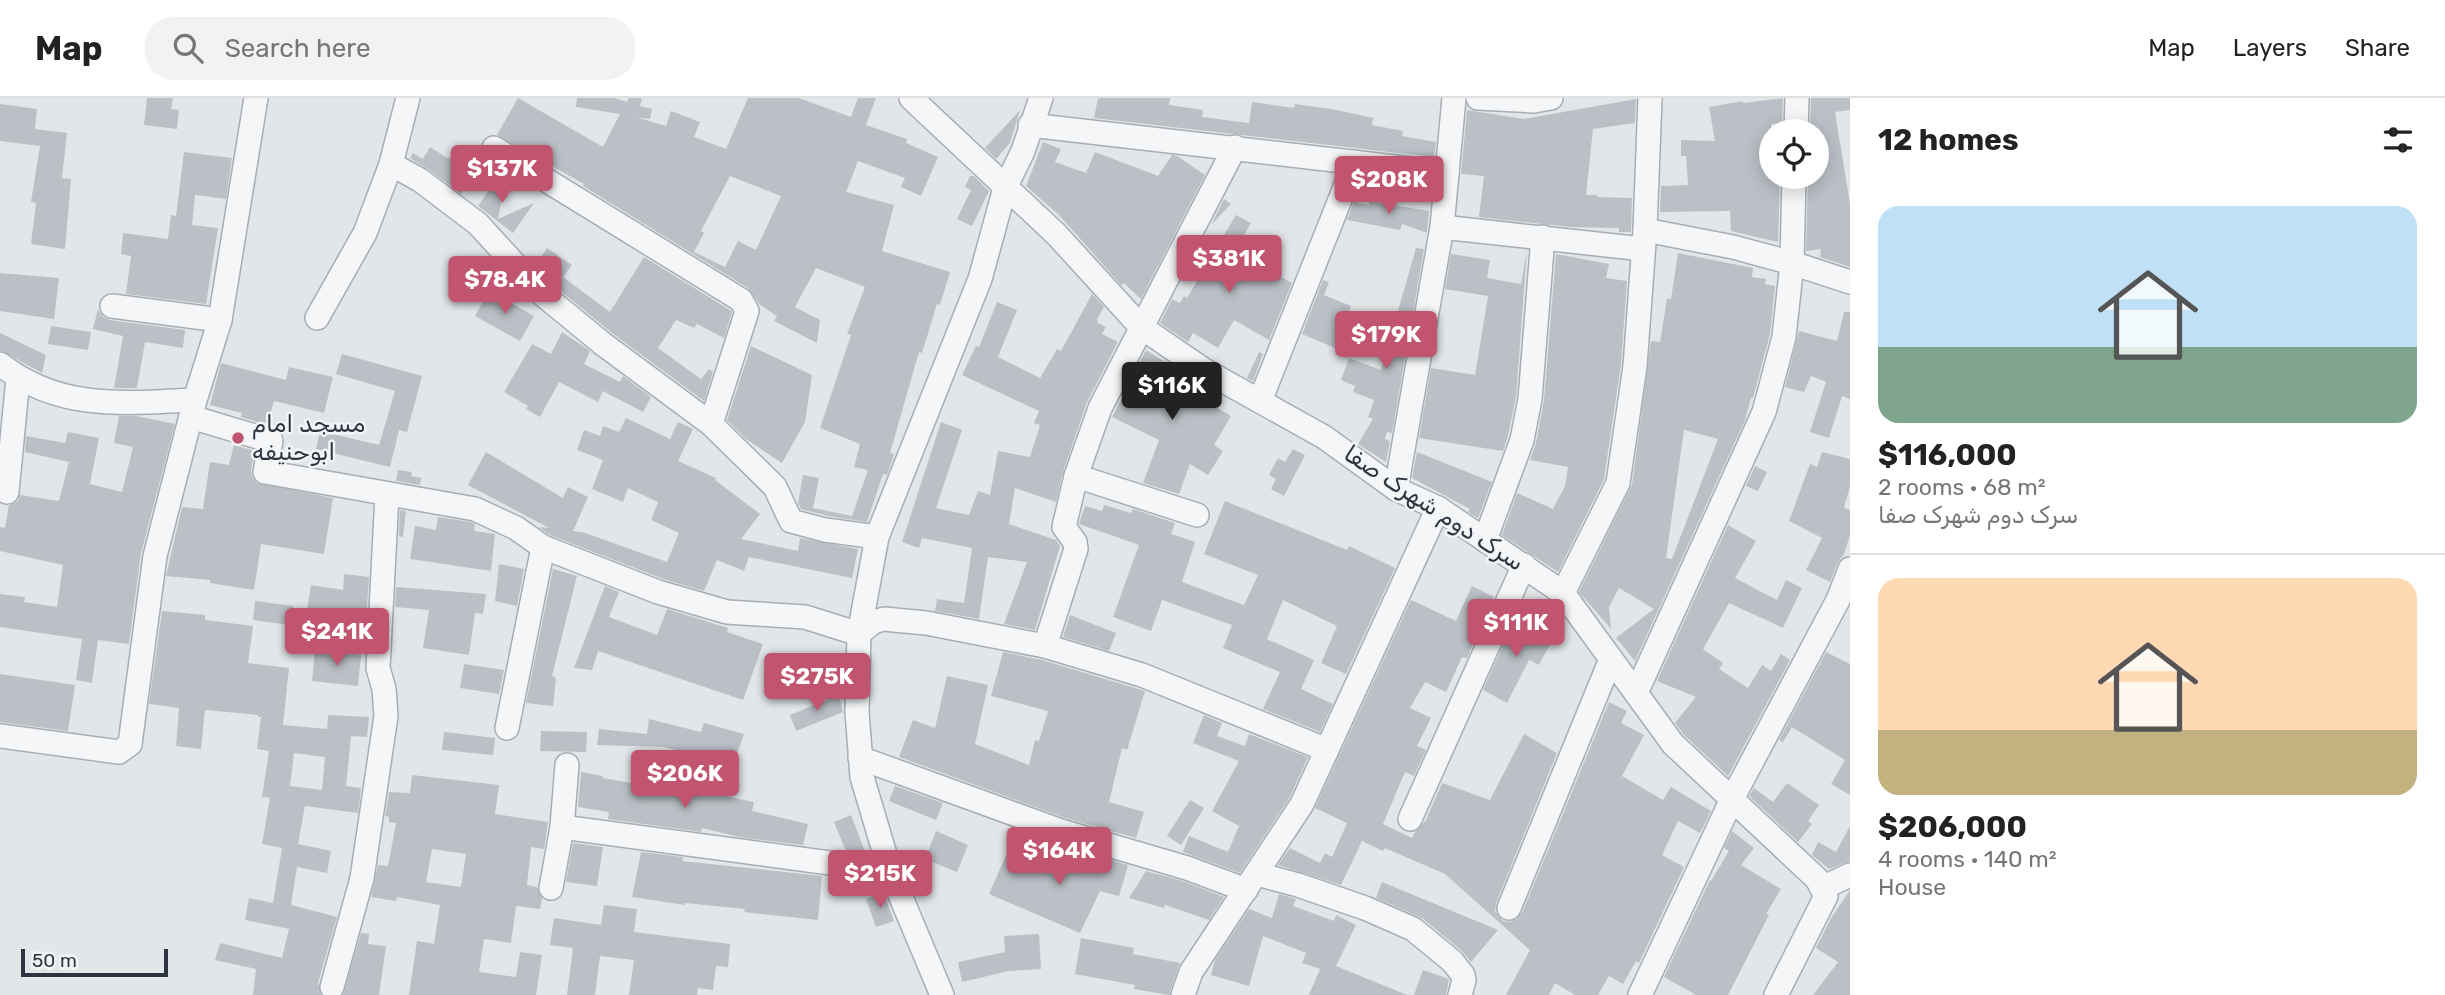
<!DOCTYPE html>
<meta charset="utf-8">
<style>
:root{--surface:#fff;--page:#f2f2f2;--text:#222;--muted:#767676;--line:#e0e0e0;--accent:#c15570}
body{margin:0;font-family:Rubik,"Noto Sans Arabic",sans-serif;background:var(--page);color:var(--text);height:100vh;display:flex;flex-direction:column;font-size:26px;white-space:nowrap}
*{box-sizing:border-box;margin:0}
p{font-size:23px;color:var(--muted)}
.icon{flex:none;width:38px;height:38px;fill:none;stroke:currentColor;stroke-width:2;stroke-linecap:round;stroke-linejoin:round}
.map{position:relative;flex:1;overflow:hidden}
.sheet{display:flex;flex-direction:column;background:var(--surface);width:595px}
.sheet>*{flex:none}
.fabs{position:absolute;left:1759px;top:21px;display:grid;gap:14px}
.fabs a{display:grid;place-items:center;width:70px;height:70px;border-radius:50%;background:var(--surface);box-shadow:0 4px 18px #0003;font-size:35px}
.scale{position:absolute;left:21px;bottom:18px;width:147px;box-sizing:border-box;padding-left:7px;border:4px solid #2c3540;border-top:0;font-size:19px;line-height:24px;white-space:nowrap;color:#2c3540;-webkit-text-stroke:5px #f2f5f7;paint-order:stroke}
.price{position:absolute;translate:-50% -60px;padding:0 16px;border-radius:7px;background:var(--accent);color:#fff;font-size:23px;line-height:46px;filter:drop-shadow(0 2px 4px #0008)}
.price::after{content:'';position:absolute;left:50%;top:42px;width:21px;height:16px;margin-left:-10px;background:inherit;clip-path:polygon(0 0,100% 0,50% 100%)}
.price.active{background:#222;color:#fff}
ul{padding:0;list-style:none}
li{display:grid;align-content:center;gap:14px;height:371px;padding:0 28px}
li+li{border-top:2px solid var(--line)}
li span{display:grid;place-items:center;height:217px;border-radius:21px;color:#555}
li>.icon{margin-inline-start:auto}
span .icon{width:126px;height:126px;fill:#fffc;stroke-width:1}
li b{font-size:30px}
h2{display:flex;justify-content:space-between;align-items:center;height:84px;padding:0 28px;font-size:30px}
header{display:flex;align-items:center;gap:42px;box-sizing:border-box;height:98px;padding:0 35px;background:var(--surface);border-bottom:2px solid var(--line)}
header strong{font-size:33px}
nav{display:flex;gap:38px;margin-inline-start:auto;font-size:24px}
.search{width:490px;height:63px;background:var(--page);display:flex;align-items:center;gap:18px;box-sizing:border-box;padding:0 24px;border-radius:28px;color:var(--muted);font-size:26px}
main{display:flex;flex:1;min-height:0}
.map>svg:first-child{display:block}
</style>
<header>
<strong>Map</strong>
<div class="search"><svg class="icon" aria-label="search" viewBox="0 0 24 24"><circle cx="10" cy="10" r="6"/><path d="M15 15l6 6"/></svg>Search here</div>
<nav><a>Map</a><a>Layers</a><a>Share</a></nav>
</header>
<main>
<div class="map">
<svg width="1850" height="897" viewBox="0 0 1850 897">
<rect width="100%" height="100%" fill="#e3e6e9"/>
<g fill="#bac0c6" fill-rule="evenodd">
<polygon points="147,0 173,0 171,11 179,12 177,31 144,27"/>
<path d="M518,0L603,49L620,16L576,9L577,0H615L627,4L629,0H642L640,8L652,11L650,21L636,19L666,28L671,13L700,24L694,39L726,51L748,0H799L851,19L858,0H876L866,27L907,41L906,45L938,59L921,98L901,89L905,80L858,63L846,94L894,107L882,153L950,174L940,207L937,206L922,255L919,254L890,355L894,356L891,366L887,377L883,376L867,424L828,418L801,411L798,405L803,377L819,380L813,410L852,418L868,372L854,369L860,346L820,330L851,237L847,236L865,189L816,170L795,209L820,222L817,245L774,223L777,218L760,207L748,190L583,88L584,86L497,37ZM730,78L781,98L756,152L738,143L725,169L694,154L704,135L701,133Z"/>
<polygon points="1098,0 1170,0 1169,7 1203,12 1202,19 1249,25 1252,4 1294,10 1295,6 1337,12 1373,20 1372,27 1403,33 1402,38 1436,44 1434,59 1094,20"/>
<polygon points="1783,0 1782,25 1771,26 1771,79 1780,79 1778,144 1731,133 1730,113 1660,114 1661,88 1688,87 1686,58 1681,58 1681,42 1715,43 1709,9 1743,3 1743,5"/>
<polygon points="1811,0 1850,0 1850,12 1835,14 1850,106 1850,169 1820,159 1821,151 1806,153 1808,79 1816,79 1816,33 1810,33"/>
<polygon points="1636,1 1635,25 1593,31 1586,97 1597,97 1597,99 1632,100 1631,134 1619,134 1619,130 1570,129 1479,119 1484,78 1461,76 1467,12 1524,21"/>
<polygon points="0,6 37,11 35,31 67,35 62,80 71,81 65,151 31,146 36,105 31,104 40,48 0,43"/>
<polygon points="1020,12 1010,45 996,61 985,50"/>
<polygon points="1043,44 1061,51 1055,64 1086,75 1095,54 1158,78 1172,57 1177,58 1205,77 1141,201 1124,185 1122,188 1060,118 1026,88"/>
<polygon points="430,49 449,61 455,52 473,62 460,84 466,87 461,96 428,71 410,60 413,55 423,61"/>
<polygon points="184,54 232,60 226,101 195,97 192,127 218,130 206,206 126,196 131,158 121,156 123,135 168,141 171,117 176,118"/>
<polygon points="503,72 507,75 498,121 534,105 513,135 478,108"/>
<polygon points="970,78 974,78 989,93 972,128 957,121 971,92 965,89"/>
<polygon points="1224,101 1231,106 1211,127"/>
<polygon points="1369,103 1429,113 1427,135 1402,126 1400,132 1347,122 1354,104 1369,107"/>
<polygon points="1236,117 1251,125 1235,153 1292,185 1269,242 1234,222 1218,250 1193,235 1188,244 1160,225 1172,201 1180,205 1184,198 1187,200"/>
<polygon points="547,150 572,167 563,179 610,214 644,159 730,212 732,214 724,240 697,226 694,230 676,222 658,250 701,281 709,271 713,274 704,303 612,235 551,185 535,168"/>
<polygon points="1416,150 1424,151 1392,335 1387,334 1385,341 1390,343 1386,364 1358,346 1373,321 1368,319 1374,302 1353,294 1355,288 1341,282 1349,260 1381,272"/>
<polygon points="1527,152 1516,299 1508,338 1503,353 1419,340 1431,270 1475,277 1488,198 1445,191 1451,156 1490,162 1487,180 1521,186"/>
<path d="M1678,155L1753,170L1752,179L1766,181L1765,186L1775,188L1770,236L1753,300H1751L1745,322L1635,563L1616,540L1654,511L1619,490L1609,509L1611,531L1579,494L1632,387L1651,243L1660,244L1667,201H1671ZM1684,332L1718,341L1672,461L1666,460Z"/>
<polygon points="1556,156 1609,166 1606,180 1627,183 1621,266 1604,381 1558,474 1502,437 1517,395 1553,411 1565,388 1568,369 1530,362 1536,345 1544,302"/>
<polygon points="0,175 59,180 54,221 0,213"/>
<polygon points="1323,182 1329,184 1324,197 1351,208 1344,225 1359,231 1349,256 1302,236"/>
<polygon points="489,193 534,218 520,243 475,218"/>
<polygon points="1092,196 1104,209 1097,221 1098,225 1106,229 1102,236 1118,244 1087,304 1063,374 1056,404 1015,390 1009,426 1056,442 1060,448 1035,532 1004,526 1027,464 988,459 979,521 935,513 937,501 964,505 972,450 922,440 919,450 902,444 941,324 962,332 936,410 969,417 978,393 990,397 998,353 1030,359 1040,327 1034,325 1039,313 962,277 976,248 979,249 997,204 1017,212 998,259 1040,280 1057,251 1061,253"/>
<polygon points="98,211 103,219 110,222 185,232 183,250 145,244 137,290 114,290 123,238 93,231"/>
<polygon points="1844,214 1850,214 1850,301 1842,298 1829,340 1810,334 1826,284 1811,278 1804,294 1785,289 1799,233 1837,243"/>
<polygon points="51,228 91,234 88,252 48,246"/>
<polygon points="562,234 590,253 584,266 620,284 623,278 651,299 643,314 603,293 598,304 559,284 540,319 526,311 528,308 504,294 532,246 551,256"/>
<polygon points="0,235 46,257 42,275 0,252"/>
<polygon points="751,248 812,277 805,324 782,365 746,341 727,322"/>
<polygon points="1146,252 1196,284 1189,294 1231,318 1214,347 1223,353 1208,377 1190,366 1179,396 1143,385 1159,342 1112,319"/>
<polygon points="1259,254 1263,256 1253,283 1247,280"/>
<polygon points="342,256 422,278 407,334 399,332 390,369 316,351 320,333 379,347 395,293 336,276"/>
<polygon points="221,265 286,282 289,269 333,279 324,315 274,303 267,327 241,319 242,315 210,307"/>
<polygon points="119,318 136,318 175,326 141,455 129,546 98,542 92,585 76,582 82,541 0,529 0,496 25,499 24,504 57,509 63,467 0,453 0,429 5,430 9,407 18,403 20,397 59,403 69,364 25,354 26,338 65,345 68,334 99,340 90,386 122,394 133,349 114,345"/>
<polygon points="626,320 670,341 678,324 693,331 678,363 716,380 715,382 760,416 741,441 798,453 800,440 858,451 852,480 749,459 744,473 717,462 704,493 663,481 550,437 539,429 549,430 468,387 486,354 563,400 568,389 588,399 573,433 582,434 667,464 679,435 651,422 658,404 628,390 623,404 592,391 603,362 577,352 584,332 600,338 603,328 619,334"/>
<polygon points="234,347 255,353 251,372 252,379 257,385 333,400 324,456 261,446 254,492 210,485 210,482 166,478 182,409 203,411 210,364 229,367"/>
<polygon points="1293,351 1305,357 1284,398 1271,391 1276,381 1269,377 1278,360 1285,364"/>
<polygon points="1417,354 1492,384 1478,420 1468,414 1470,411 1412,380"/>
<polygon points="1822,354 1850,361 1850,388 1844,410 1850,412 1850,437 1844,456 1837,466 1830,484 1806,472 1822,440 1789,423 1810,366 1817,369"/>
<polygon points="1755,368 1767,374 1758,393 1746,388"/>
<polygon points="398,372 412,374 411,378 421,380 420,387 396,383"/>
<polygon points="1225,403 1347,452 1349,448 1395,470 1346,576 1321,565 1337,528 1283,502 1267,541 1314,562 1301,591 1333,606 1320,634 1263,611 1280,574 1223,550 1232,527 1162,502 1151,533 1113,519 1139,447 1079,426 1085,408 1102,413 1104,407 1131,415 1133,411 1175,425 1171,436 1195,444 1182,484 1244,507 1258,477 1204,456"/>
<polygon points="400,412 406,413 403,439 399,438"/>
<polygon points="438,419 471,424 475,426 474,433 495,436 491,473 410,461 415,428 436,432"/>
<polygon points="1728,427 1756,443 1735,480 1777,502 1786,482 1802,490 1783,530 1729,505 1703,551 1723,565 1719,571 1748,590 1762,567 1771,573 1781,556 1790,562 1728,678 1684,637 1675,625 1696,599 1657,583"/>
<polygon points="499,466 524,471 517,508 495,503"/>
<polygon points="553,471 577,478 552,578 556,580 553,608 526,605"/>
<polygon points="344,476 369,479 366,524 306,519 311,487 343,492"/>
<polygon points="605,488 619,494 609,519 657,537 667,511 728,530 727,534 763,546 743,602 598,553 592,572 574,570"/>
<polygon points="1472,488 1494,499 1467,560 1462,559 1446,594 1425,584 1410,610 1431,620 1417,648 1426,652 1414,678 1405,674 1383,726 1412,740 1415,734 1426,722 1442,685 1490,702 1524,636 1557,655 1496,805 1495,813 1503,823 1510,824 1517,821 1522,815 1609,604 1627,613 1621,625 1644,637 1622,678 1663,702 1671,689 1711,713 1700,735 1678,723 1662,757 1684,769 1639,865 1636,863 1623,886 1609,878 1598,897 1575,897 1555,885 1549,897 1506,897 1530,852 1445,776 1385,750 1383,753 1362,743 1341,787 1278,767 1290,750 1320,765 1325,755 1332,759 1347,725 1315,710 1411,502 1456,523"/>
<polygon points="396,489 486,496 483,516 475,515 469,557 423,550 429,512 395,509"/>
<polygon points="255,503 293,508 291,527 253,522"/>
<path d="M162,513L205,517V522L253,528L248,565L289,570L283,627L327,631L328,617L369,619L367,639L351,638L346,688L361,690L358,715L305,708L298,746L331,753L327,775L297,769L291,807L337,819L318,885L321,897H253L256,871L215,862L220,845L282,860L289,831L245,822L249,800L273,805L282,750L262,746L270,700L262,699L269,653L257,651L261,619H258V617L205,612L201,651L176,648L179,610L149,606ZM294,655L325,659L322,692L290,688Z"/>
<polygon points="1070,517 1116,535 1109,553 1063,539"/>
<polygon points="1515,520 1553,541 1539,567 1529,562 1507,605 1483,592"/>
<polygon points="315,552 361,557 358,588 312,583"/>
<polygon points="1003,554 1042,562 1145,593 1127,652 1122,650 1109,704 1144,714 1136,740 1065,720 899,659 913,622 935,630 947,578 988,587 975,646 1029,667 1035,642 1039,643 1048,613 991,598"/>
<polygon points="1826,554 1850,566 1850,697 1831,686 1845,662 1792,629 1783,644 1779,642"/>
<polygon points="464,566 504,572 499,596 460,590"/>
<polygon points="0,576 75,587 68,633 0,624"/>
<polygon points="839,597 843,614 796,633 790,617"/>
<polygon points="1204,617 1222,625 1217,638 1245,648 1249,636 1308,659 1290,699 1240,775 1183,754 1189,738 1228,754 1239,728 1212,713 1239,663 1193,645"/>
<polygon points="649,621 701,634 704,625 744,636 733,667 664,649 597,647 599,631 647,636"/>
<polygon points="541,633 587,634 586,654 540,653"/>
<polygon points="444,634 495,640 493,657 442,652"/>
<polygon points="581,674 603,678 603,680 648,688 649,684 684,693 685,690 754,704 752,713 808,726 803,747 739,739 702,730 701,734 608,721 609,714 578,709"/>
<path d="M412,677L499,687L495,716L548,724L544,751L531,749L527,787L537,789L542,800L540,811L516,808L511,845L484,841L479,874L516,879L520,854L542,857L536,897H409L417,843L434,846L440,807L397,799L396,803L371,799L378,767L388,768L396,725L389,724V719L385,718L389,694L410,695ZM432,751L466,756L461,789L426,784Z"/>
<polygon points="1787,685 1819,707 1808,723 1812,726 1798,744 1749,698 1754,690 1773,704"/>
<polygon points="895,688 943,705 936,722 889,703"/>
<polygon points="1190,702 1204,710 1181,747 1167,738"/>
<polygon points="851,717 866,756 846,753 834,724"/>
<polygon points="1850,728 1850,763 1829,771 1812,757 1818,744 1836,754"/>
<polygon points="936,733 968,747 957,774 925,761"/>
<polygon points="1732,733 1754,750 1741,767 1781,791 1766,816 1769,817 1728,897 1696,897 1664,879 1710,782 1711,783 1729,753 1724,750"/>
<polygon points="573,745 603,749 597,788 566,784"/>
<polygon points="1074,751 1128,767 1119,798 1100,793 1080,835 989,796 1007,755 1063,778"/>
<polygon points="641,754 683,759 682,763 822,778 818,822 744,814 745,811 685,805 685,807 632,799"/>
<polygon points="1146,773 1183,783 1224,799 1209,822 1165,807 1164,810 1129,800"/>
<polygon points="1382,784 1498,832 1471,864 1461,852 1422,820 1376,800"/>
<polygon points="1850,792 1850,897 1813,897 1838,864 1816,850 1830,822"/>
<polygon points="884,795 894,823 876,829 866,801"/>
<polygon points="1279,796 1296,801 1293,808 1334,823 1336,817 1356,827 1336,868 1407,897 1309,897 1320,871 1302,865 1306,855 1263,838 1249,888 1211,877 1215,862 1249,811 1272,820"/>
<polygon points="604,807 637,811 634,834 730,846 728,869 716,868 713,892 698,890 697,897 629,897 634,862 600,858 595,897 567,897 573,850 550,847 554,820 601,827"/>
<polygon points="361,835 369,836 368,846 386,848 379,897 343,897"/>
<polygon points="1039,836 1041,871 1009,873 962,884 958,864 1005,854 1004,838"/>
<polygon points="1081,840 1134,850 1133,856 1180,865 1169,897 1134,891 1135,887 1075,876"/>
<polygon points="1423,872 1449,881 1446,897 1414,897"/>
</g>
<g fill="none" stroke-linecap="round" stroke-linejoin="round">
<g stroke="#a8adb3" stroke-width="26">
<g id="minor">
<polyline points="911,0 1056,136 1141,229 1204,272 1324,339 1396,391 1438,410 1563,495 1673,646 1817,781 1826,798 1776,897"/>
<polyline points="1478,0 1534,3 1551,0"/>
<polyline points="1030,27 1447,75"/>
<polyline points="1796,33 1797,0"/>
<polyline points="494,50 741,202 747,213 711,326"/>
<polyline points="391,66 420,82 478,126 541,195 603,246 711,326 775,389 791,423 825,432 877,439"/>
<polyline points="1442,129 1643,151"/>
<polyline points="1645,132 1733,149 1792,165 1850,184"/>
<polyline points="112,208 220,222"/>
<polyline points="317,220 365,135 391,66 408,0"/>
<path d="M0,266C59,313 124,305 195,302"/>
<polyline points="1260,303 1355,64"/>
<polyline points="191,319 271,343 265,374 475,411 516,430 543,449 658,494 727,514 805,519 859,536 873,524 884,521 926,525 1045,548 1142,577 1327,652"/>
<polyline points="1076,378 1197,417"/>
<polyline points="1396,391 1442,129 1454,0"/>
<polyline points="7,394 18,280"/>
<polyline points="1485,442 1522,342 1530,301 1543,139"/>
<polyline points="1563,495 1618,385 1635,268 1645,132 1650,0"/>
<polyline points="1045,548 1076,451 1075,444 1064,429 1076,378 1100,310 1235,49"/>
<polyline points="1636,595 1764,314 1784,239 1792,165 1794,79"/>
<polyline points="507,630 543,449"/>
<polyline points="0,638 119,654 130,646 155,458 195,302 220,222 256,0"/>
<polyline points="860,660 1061,733 1187,770 1246,792"/>
<polyline points="1410,721 1524,467"/>
<polyline points="562,729 890,773"/>
<polyline points="1257,776 1298,787 1365,810 1413,831 1452,863 1463,877 1464,882 1460,897"/>
<polyline points="551,790 562,729 567,667"/>
<polyline points="1822,790 1850,777"/>
<polyline points="1509,810 1611,561"/>
<polyline points="332,889 362,780 386,618 384,591 378,570 387,397"/>
<polyline points="942,897 890,773 862,679 857,614 859,536 877,439 980,181 1005,90 1023,53 1041,0"/>
<polyline points="1183,897 1191,874 1302,706 1438,410"/>
<polyline points="1640,897 1732,701 1838,502 1850,471"/>
</g>
</g>
<use href="#minor" stroke="#f5f6f8" stroke-width="23"/>
</g>
<circle fill="#c15570" stroke="#f2f5f7" stroke-width="2.5" cx="238" cy="340" r="7"/>
<g text-anchor="middle" dominant-baseline="central" stroke-width="5" stroke-linejoin="round" paint-order="stroke">
<g font-size="24" fill="#2c3540" stroke="#f2f5f7" text-anchor="start">
<text x="252" y="326">مسجد امام<tspan x="252" dy="28">ابوحنیفه</tspan></text>
</g>
<g font-size="24" fill="#2c3540" stroke="#f2f5f7">
<text transform="translate(1434 410) rotate(33)">سرک دوم شهرک صفا</text>
</g>
</g>
</svg>
<div class="fabs">
<a><svg class="icon" aria-label="locate" viewBox="0 0 24 24"><circle cx="12" cy="12" r="6"/><path d="M12 2v4M12 18v4M2 12h4M18 12h4"/></svg></a>
</div>
<div class="scale">50 m</div>
<b class="price" style="left:502px;top:107px">$137K</b>
<b class="price" style="left:1389px;top:118px">$208K</b>
<b class="price" style="left:1229px;top:197px">$381K</b>
<b class="price" style="left:505px;top:218px">$78.4K</b>
<b class="price" style="left:1386px;top:273px">$179K</b>
<b class="price active" style="left:1172px;top:324px">$116K</b>
<b class="price" style="left:1516px;top:561px">$111K</b>
<b class="price" style="left:337px;top:570px">$241K</b>
<b class="price" style="left:817px;top:615px">$275K</b>
<b class="price" style="left:685px;top:712px">$206K</b>
<b class="price" style="left:1059px;top:789px">$164K</b>
<b class="price" style="left:880px;top:812px">$215K</b>
</div>
<section class="sheet">
<h2>12 homes<svg class="icon" aria-label="filters" viewBox="0 0 24 24"><path d="M4 7h16M4 17h16"/><circle cx="9" cy="7" r="2"/><circle cx="15" cy="17" r="2"/></svg></h2>
<ul>
<li><span style="background:linear-gradient(#bfe0f5 65%,#7fa58c 0)"><svg class="icon" aria-label="home" viewBox="0 0 24 24"><path d="M3 11l9-7 9 7M6 9v11h12V9"/></svg></span><div><b>$116,000</b><p>2 rooms · 68 m²</p><p>سرک دوم شهرک صفا</p></div></li>
<li><span style="background:linear-gradient(#ffd9b3 70%,#c2b280 0)"><svg class="icon" aria-label="home" viewBox="0 0 24 24"><path d="M3 11l9-7 9 7M6 9v11h12V9"/></svg></span><div><b>$206,000</b><p>4 rooms · 140 m²</p><p>House</p></div></li>
</ul>
</section>
</main>
